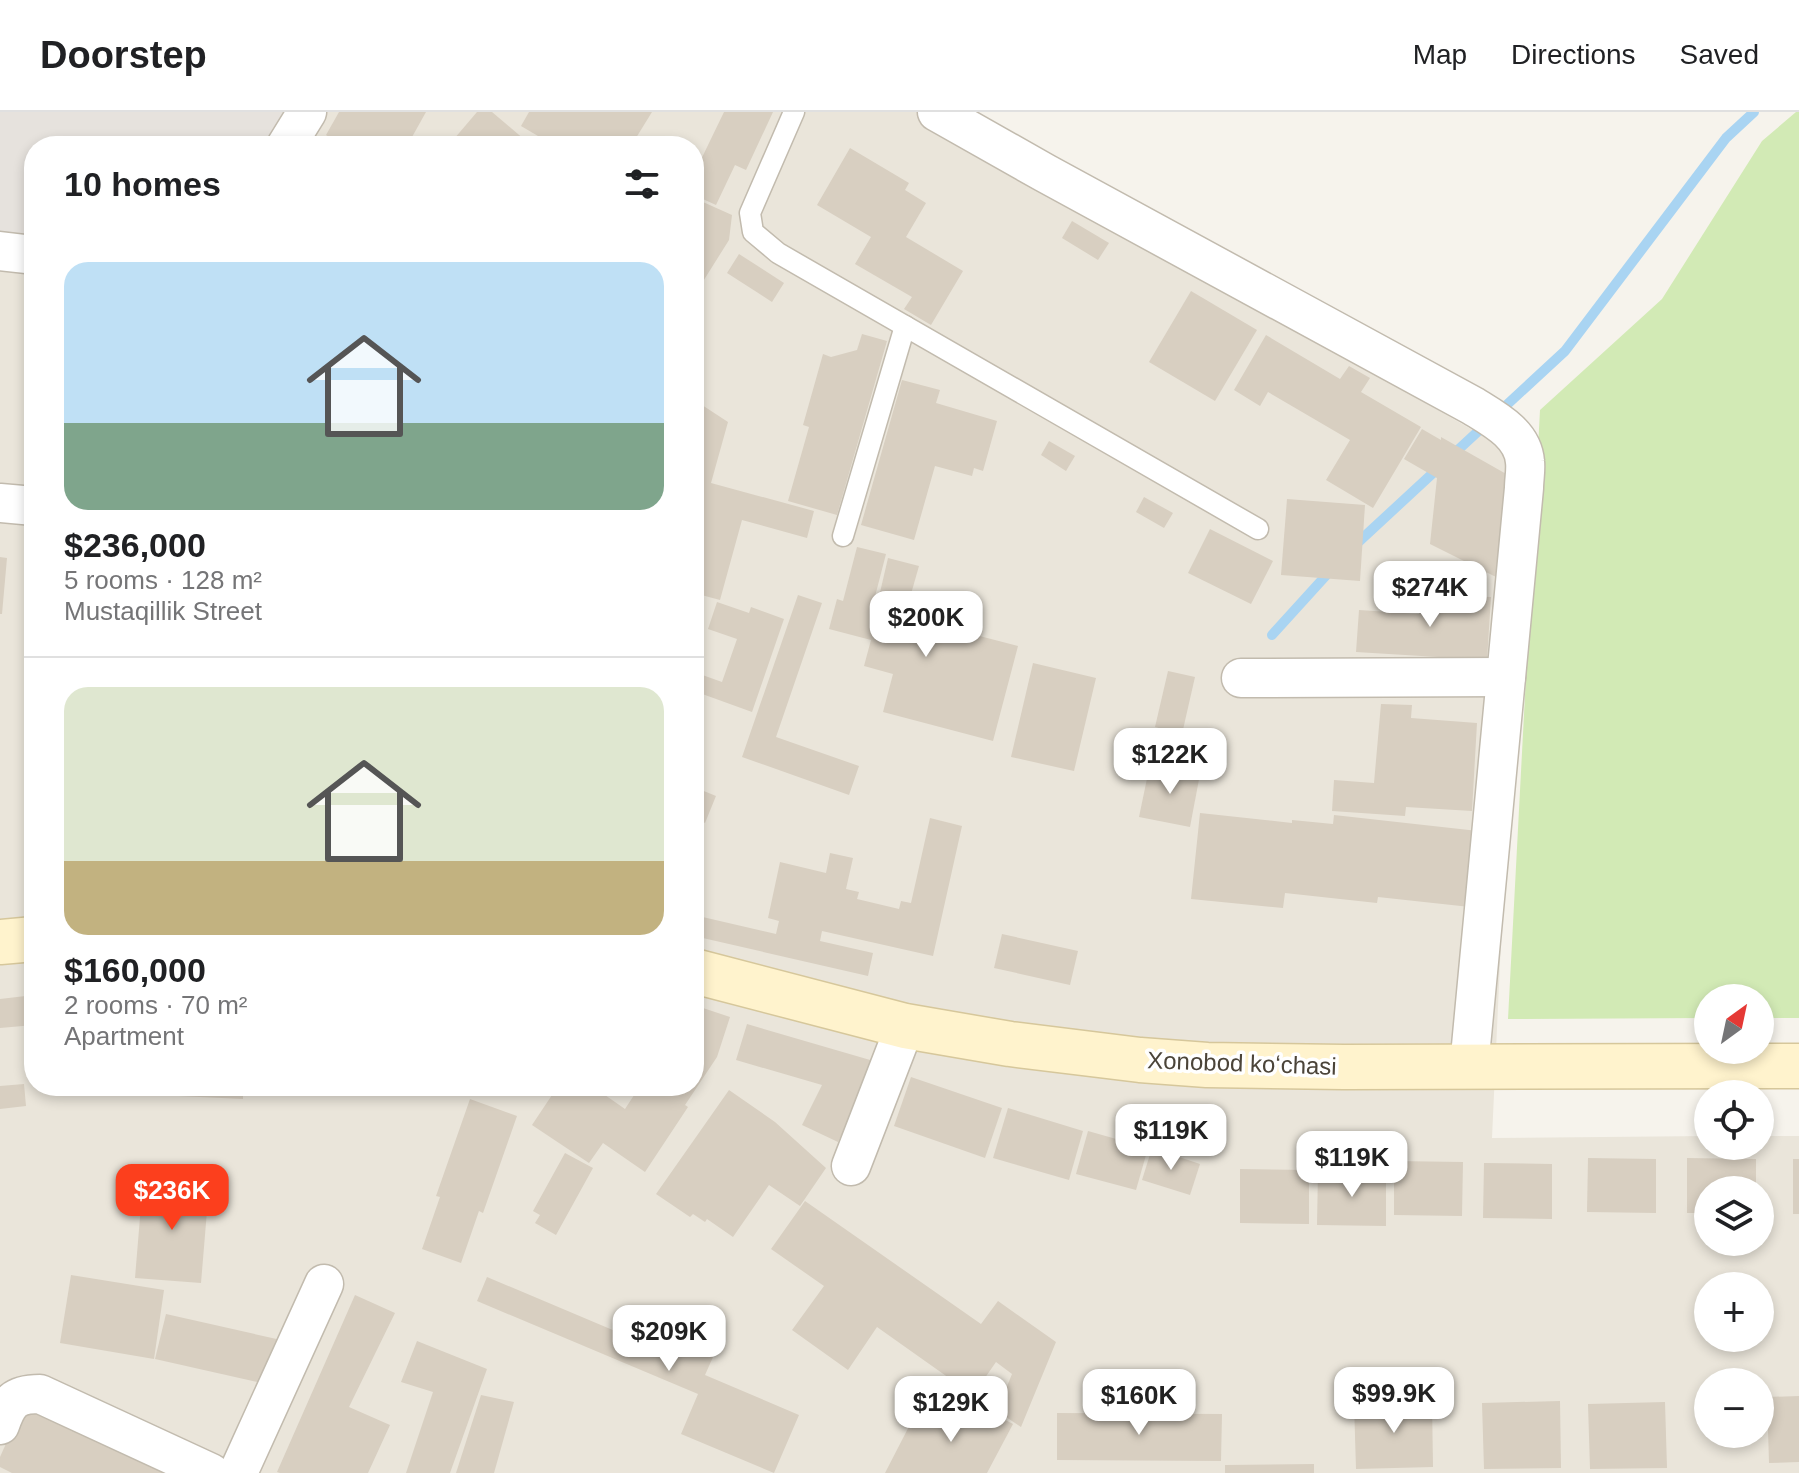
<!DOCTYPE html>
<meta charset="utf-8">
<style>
:root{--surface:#fff;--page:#f2f2f2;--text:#202124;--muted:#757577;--line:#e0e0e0;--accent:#fc3f1d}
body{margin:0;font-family:Helvetica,sans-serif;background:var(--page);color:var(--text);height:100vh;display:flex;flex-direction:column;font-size:30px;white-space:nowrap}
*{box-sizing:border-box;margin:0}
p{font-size:26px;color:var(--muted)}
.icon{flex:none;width:44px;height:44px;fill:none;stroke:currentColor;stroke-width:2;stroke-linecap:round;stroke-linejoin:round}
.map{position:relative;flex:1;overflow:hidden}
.details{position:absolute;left:24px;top:24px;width:680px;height:960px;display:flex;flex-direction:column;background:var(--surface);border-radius:32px;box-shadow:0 4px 12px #0003}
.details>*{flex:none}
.needle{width:52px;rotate:33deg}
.tools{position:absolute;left:1694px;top:872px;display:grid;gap:16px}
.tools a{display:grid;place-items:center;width:80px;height:80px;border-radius:50%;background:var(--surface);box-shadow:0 4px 12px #0003;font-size:40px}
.price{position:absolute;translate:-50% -68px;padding:0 18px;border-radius:16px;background:#fff;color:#222;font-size:26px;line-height:52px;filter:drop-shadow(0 2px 4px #0008)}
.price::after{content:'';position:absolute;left:50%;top:48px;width:24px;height:18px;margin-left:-12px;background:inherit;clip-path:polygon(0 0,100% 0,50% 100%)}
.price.active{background:var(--accent);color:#fff}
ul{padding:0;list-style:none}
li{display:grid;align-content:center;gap:16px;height:424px;padding:0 40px}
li+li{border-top:2px solid var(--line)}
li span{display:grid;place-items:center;height:248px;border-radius:24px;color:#555}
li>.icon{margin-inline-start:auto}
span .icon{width:144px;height:144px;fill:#fffc;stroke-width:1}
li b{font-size:34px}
h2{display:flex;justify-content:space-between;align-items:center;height:96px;padding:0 40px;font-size:34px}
header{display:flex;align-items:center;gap:48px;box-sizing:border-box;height:112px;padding:0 40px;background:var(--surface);border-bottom:2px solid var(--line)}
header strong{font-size:38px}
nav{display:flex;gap:44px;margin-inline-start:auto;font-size:28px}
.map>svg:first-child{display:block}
</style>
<header>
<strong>Doorstep</strong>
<nav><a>Map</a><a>Directions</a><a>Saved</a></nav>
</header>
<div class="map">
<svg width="1799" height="1361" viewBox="0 0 1799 1361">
<rect width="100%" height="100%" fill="#f6f3ec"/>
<path fill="#eae5da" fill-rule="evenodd" d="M316,0H920L1523,347L1492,1026L1708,1024V1034H1760V1024H1799V1361H0V142L34,148V974H694V34H288ZM1708,1078H1760V1130H1708ZM1708,1174H1760V1226H1708ZM1708,1270H1760V1322H1708Z"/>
<polygon fill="#e6e2dd" points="0,0 294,0 274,34 34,34 34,128 0,125"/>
<polygon fill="#d2eab5" points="1796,0 1799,0 1799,906 1760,906 1760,886 1708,886 1708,906 1508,907 1540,298 1662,187 1762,29"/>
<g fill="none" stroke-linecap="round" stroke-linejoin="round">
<g stroke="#a9d4f2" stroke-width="10">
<polyline points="1353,435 1565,239 1726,26 1754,0"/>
<polyline points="1272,523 1331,458"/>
</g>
</g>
<g fill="#d8cfc1">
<polygon points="339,0 426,0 407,34 345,34 326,23"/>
<polygon points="477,0 492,0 532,34 448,34"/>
<polygon points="529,0 652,0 631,34 555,34 521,14"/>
<polygon points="724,0 773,0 746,58 735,53 716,93 694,83 694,62"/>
<polygon points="850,36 909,71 905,78 926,91 906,125 963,159 931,213 904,197 912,185 855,152 871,125 817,93"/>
<polygon points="694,86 732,103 729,128 702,171 694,166 694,115 696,111 694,110"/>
<polygon points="1072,109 1109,131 1098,148 1062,126"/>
<polygon points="739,142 784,171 772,190 727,161"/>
<polygon points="1191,179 1257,218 1215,289 1149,250"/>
<polygon points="862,222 887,229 837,403 788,389 809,315 803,313 823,242 831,245 857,238"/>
<polygon points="1266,223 1340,267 1349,254 1370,266 1361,280 1421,315 1373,396 1326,368 1350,328 1268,280 1260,294 1234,278"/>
<polygon points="902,268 940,278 936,291 997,309 983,359 974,356 972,364 935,354 914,428 861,413"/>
<polygon points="702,293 728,310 711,371 814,399 807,426 742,408 720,488 694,481 694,434 704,396 694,411 694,306"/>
<polygon points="1422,317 1441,328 1441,325 1508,363 1496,465 1430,432 1437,366 1404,347"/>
<polygon points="1049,329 1075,344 1066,359 1041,343"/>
<polygon points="1144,385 1173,401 1164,416 1136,400"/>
<polygon points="1287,387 1365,393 1360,469 1281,463"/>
<polygon points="1210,417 1273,449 1251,492 1188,461"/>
<polygon points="857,435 886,442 872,496 1018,534 993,629 883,600 893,562 864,554 871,528 829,517 837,487 843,489"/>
<polygon points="0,445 7,446 2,502 0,502"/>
<polygon points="888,446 919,454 907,496 878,489"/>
<polygon points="1420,481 1491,485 1487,548 1356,540 1359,498 1419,502"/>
<polygon points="798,483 822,491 776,625 859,654 849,683 742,645"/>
<polygon points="717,490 749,501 751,495 784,507 752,600 694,579 694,560 722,570 737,527 708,517"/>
<polygon points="1033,551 1096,566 1074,659 1011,645"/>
<polygon points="1168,559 1195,565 1182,622 1155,615"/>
<polygon points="1381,592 1412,593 1411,606 1477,611 1472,699 1406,695 1405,704 1332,699 1334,668 1374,671"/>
<polygon points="1150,652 1200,662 1190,715 1139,705"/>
<polygon points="694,675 716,684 705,711 694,706"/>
<polygon points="1200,701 1292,711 1292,708 1333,712 1334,703 1478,719 1470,795 1378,785 1377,791 1285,781 1283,796 1191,787"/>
<polygon points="930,706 962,714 933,844 822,819 820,829 873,841 868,864 694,824 694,803 776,822 779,809 768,806 780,750 826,761 830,741 853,746 846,777 859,780 857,787 899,797 901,789 911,791"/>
<polygon points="1002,822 1078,839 1070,873 994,856"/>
<polygon points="34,883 34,913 0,916 0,887"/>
<polygon points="694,893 730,905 717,945 685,993 688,995 645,1060 603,1031 589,1051 532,1013 558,974 592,974 625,997 640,974 694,974"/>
<polygon points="747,912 877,950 838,1030 802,1013 822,973 736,948"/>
<polygon points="911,965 1002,996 985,1046 894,1014"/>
<polygon points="24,972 26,994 0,997 0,974"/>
<polygon points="136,974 243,974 243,987 136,982"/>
<polygon points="729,978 775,1010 826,1056 800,1094 769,1073 733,1125 707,1107 705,1110 693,1102 690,1105 656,1082"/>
<polygon points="470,987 517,1004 483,1101 479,1099 461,1151 422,1137 440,1085 436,1084"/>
<polygon points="1008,996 1083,1019 1069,1068 993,1046"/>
<polygon points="1088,1019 1148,1036 1136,1078 1076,1062"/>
<polygon points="1152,1036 1200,1052 1190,1083 1142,1068"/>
<polygon points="565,1041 593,1056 556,1123 535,1111 540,1103 533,1099"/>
<polygon points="1588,1046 1656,1047 1656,1101 1587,1100"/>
<polygon points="1687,1046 1756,1047 1756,1078 1708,1078 1708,1101 1687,1101"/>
<rect x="1793" y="1047" width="6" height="55"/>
<polygon points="1394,1049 1463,1050 1462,1104 1394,1103"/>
<polygon points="1484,1051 1552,1052 1552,1107 1483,1106"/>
<polygon points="1240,1057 1309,1058 1309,1112 1240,1111"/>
<polygon points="1318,1059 1386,1060 1386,1114 1317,1113"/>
<polygon points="143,1069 209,1075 201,1171 135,1166"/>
<polygon points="805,1089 981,1212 998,1189 1056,1230 1021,1315 997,1299 1012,1262 996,1250 973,1283 877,1215 848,1258 792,1218 824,1174 771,1137"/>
<polygon points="71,1163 164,1178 154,1247 60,1231"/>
<polygon points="487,1165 634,1227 647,1195 721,1227 705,1263 799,1303 774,1361 681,1322 698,1282 477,1189"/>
<polygon points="355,1183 395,1201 349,1295 390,1313 368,1361 280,1361 277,1360"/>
<polygon points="166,1202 281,1228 271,1273 155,1247"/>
<polygon points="417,1229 487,1257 450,1361 406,1361 433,1280 401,1270"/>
<polygon points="481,1283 514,1290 494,1361 456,1361"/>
<polygon points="1799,1284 1799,1350 1769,1351 1767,1285"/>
<polygon points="1432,1289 1433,1355 1356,1357 1354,1291"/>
<polygon points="1560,1289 1561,1356 1484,1357 1482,1291"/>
<polygon points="1665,1290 1667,1356 1590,1357 1588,1292"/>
<polygon points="973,1291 1013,1312 987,1361 885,1361 918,1297 958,1318"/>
<polygon points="22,1296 167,1361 12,1361 0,1355 0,1345"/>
<polygon points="1057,1301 1222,1302 1221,1349 1057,1348"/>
<polygon points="1314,1352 1314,1361 1225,1361 1225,1353"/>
</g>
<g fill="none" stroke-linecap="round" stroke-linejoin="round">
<g stroke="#c2bbae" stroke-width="23">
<g id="service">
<polyline points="794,0 750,101 753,120 778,141 1258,417"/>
<polyline points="843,424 905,214"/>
</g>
</g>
<g stroke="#c2bbae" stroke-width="41">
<g id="minor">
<path d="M937,0L1045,61L1473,294C1494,307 1523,322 1525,350C1526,358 1524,368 1524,376L1469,955"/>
<polyline points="286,34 307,0"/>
<polyline points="0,139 34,143"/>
<polyline points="0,391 34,394"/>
<polyline points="1241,566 1506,565"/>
<polyline points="851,1054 905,914"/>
<path d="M0,1313C8,1290 14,1282 40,1282L211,1361"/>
<polyline points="238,1361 324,1172"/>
</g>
</g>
<g stroke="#d6c79b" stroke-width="47">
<g id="secondary">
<polyline points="0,830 34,827"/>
<polyline points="694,859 905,914 1010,932 1140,948 1207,953 1344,955 1799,954"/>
</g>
</g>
<use href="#service" stroke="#fff" stroke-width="20"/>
<use href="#minor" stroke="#fff" stroke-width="38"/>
<use href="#secondary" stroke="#fff3cd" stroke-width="44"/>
</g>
<g text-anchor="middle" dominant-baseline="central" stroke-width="7" stroke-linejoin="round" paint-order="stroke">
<g font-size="24" fill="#4b4439" stroke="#fff">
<text transform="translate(1242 951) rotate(2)">Xonobod koʻchasi</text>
</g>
</g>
</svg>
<div class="tools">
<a><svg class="needle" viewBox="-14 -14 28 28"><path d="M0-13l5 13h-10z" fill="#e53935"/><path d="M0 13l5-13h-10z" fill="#757577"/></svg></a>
<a><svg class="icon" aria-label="locate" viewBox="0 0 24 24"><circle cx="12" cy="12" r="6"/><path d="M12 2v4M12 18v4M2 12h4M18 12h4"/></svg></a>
<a><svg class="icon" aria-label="layers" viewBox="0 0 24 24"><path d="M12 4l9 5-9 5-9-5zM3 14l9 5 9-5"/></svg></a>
<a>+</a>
<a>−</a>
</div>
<b class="price" style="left:1430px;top:517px">$274K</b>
<b class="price" style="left:926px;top:547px">$200K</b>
<b class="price" style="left:1170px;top:684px">$122K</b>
<b class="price" style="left:1171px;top:1060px">$119K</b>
<b class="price" style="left:1352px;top:1087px">$119K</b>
<b class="price active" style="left:172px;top:1120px">$236K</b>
<b class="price" style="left:669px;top:1261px">$209K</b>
<b class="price" style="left:1394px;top:1323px">$99.9K</b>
<b class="price" style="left:1139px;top:1325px">$160K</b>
<b class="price" style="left:951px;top:1332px">$129K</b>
<section class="details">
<h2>10 homes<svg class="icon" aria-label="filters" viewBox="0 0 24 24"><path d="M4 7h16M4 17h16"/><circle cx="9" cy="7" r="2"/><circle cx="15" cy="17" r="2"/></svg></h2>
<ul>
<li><span style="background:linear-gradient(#bfe0f5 65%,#7fa58c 0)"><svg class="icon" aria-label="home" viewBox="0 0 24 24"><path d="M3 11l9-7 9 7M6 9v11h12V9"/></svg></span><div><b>$236,000</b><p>5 rooms · 128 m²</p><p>Mustaqillik Street</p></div></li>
<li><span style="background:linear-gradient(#dfe7d0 70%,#c2b280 0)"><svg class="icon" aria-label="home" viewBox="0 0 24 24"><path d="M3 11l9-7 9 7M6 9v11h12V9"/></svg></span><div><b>$160,000</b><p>2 rooms · 70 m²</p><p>Apartment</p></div></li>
</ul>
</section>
</div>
